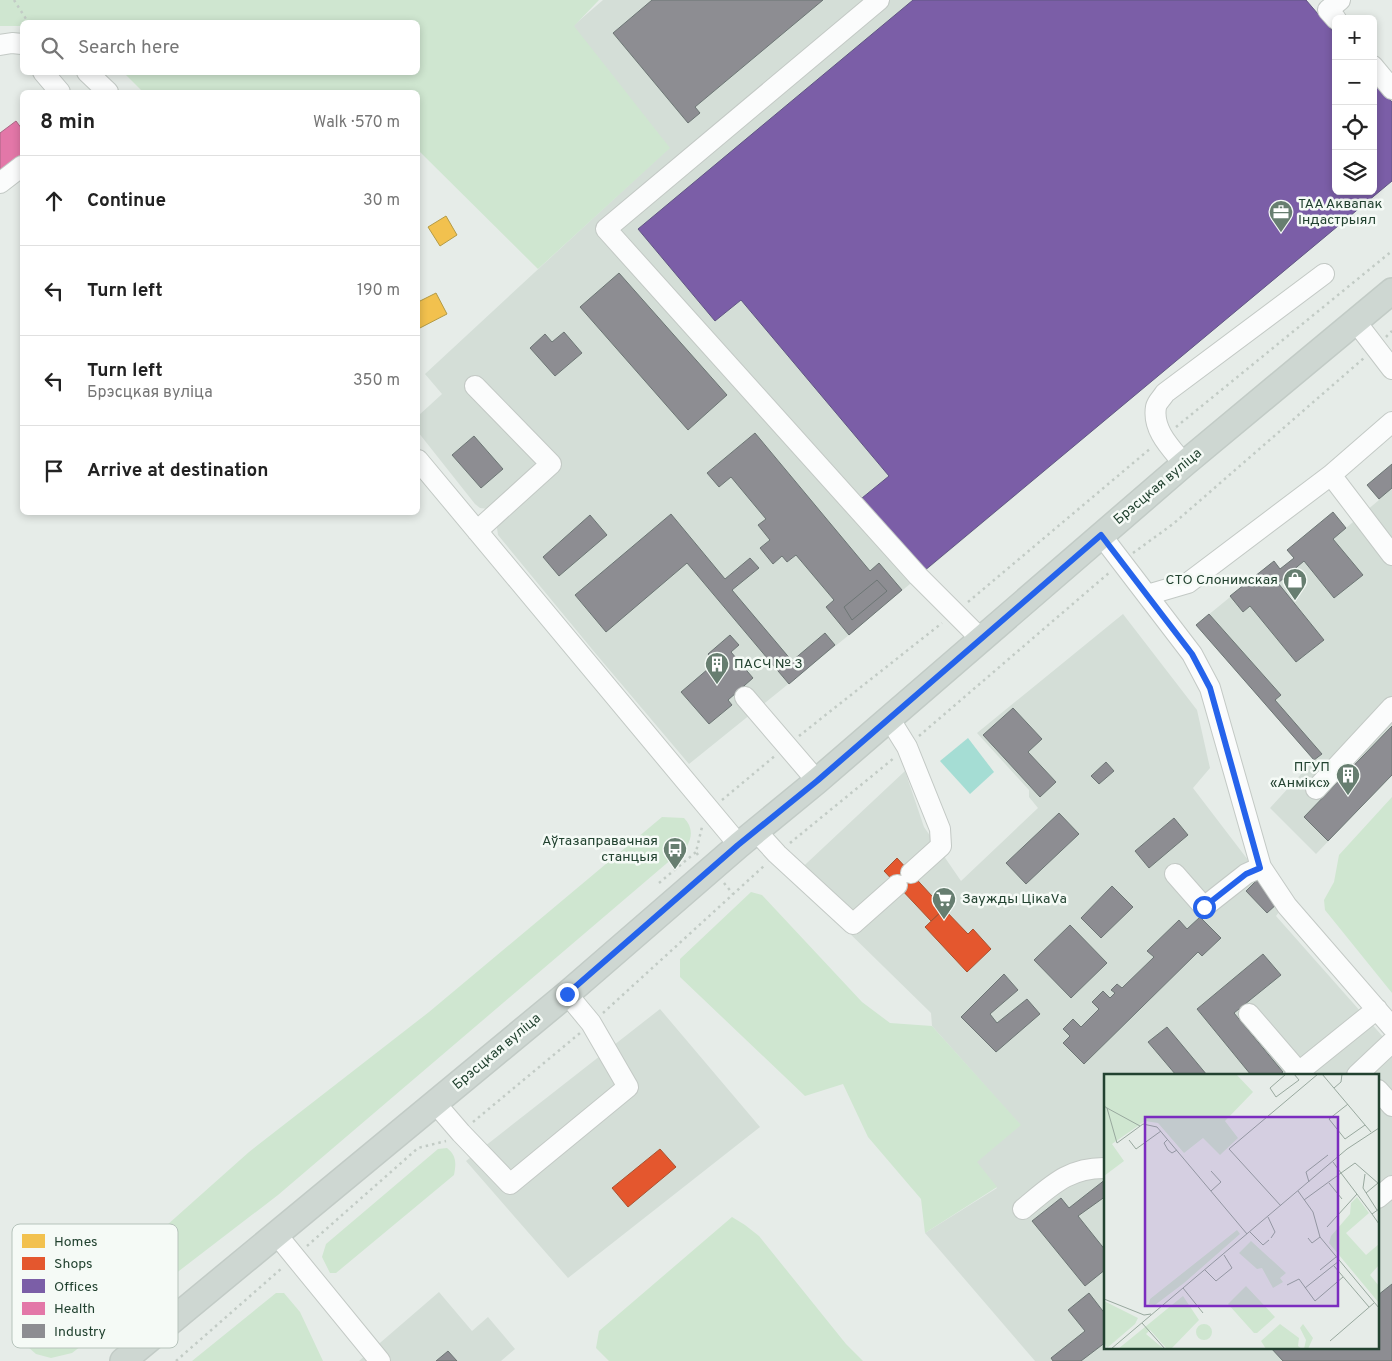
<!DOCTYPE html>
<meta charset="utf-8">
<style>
body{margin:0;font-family:Overpass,sans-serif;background:#f6f6f6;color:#222}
.controls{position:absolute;right:15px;top:15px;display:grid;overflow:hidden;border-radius:8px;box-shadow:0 2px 8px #0003}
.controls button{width:45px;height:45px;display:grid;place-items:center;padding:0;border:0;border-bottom:1px solid #e0e0e0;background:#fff;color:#222;font:25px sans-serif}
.stop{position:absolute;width:15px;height:15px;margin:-11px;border:4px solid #2563eb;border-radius:50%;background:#fff}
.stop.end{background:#2563eb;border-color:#fff;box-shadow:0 1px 5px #0008}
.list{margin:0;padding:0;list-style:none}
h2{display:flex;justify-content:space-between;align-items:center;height:65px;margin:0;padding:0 20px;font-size:21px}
h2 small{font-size:16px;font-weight:400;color:#767676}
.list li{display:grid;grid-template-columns:32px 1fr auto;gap:15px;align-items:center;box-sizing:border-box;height:90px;padding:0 20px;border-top:1px solid #e0e0e0}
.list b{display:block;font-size:19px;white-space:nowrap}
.list p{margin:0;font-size:16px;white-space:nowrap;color:#767676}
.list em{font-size:16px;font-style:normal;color:#767676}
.icon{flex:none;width:28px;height:28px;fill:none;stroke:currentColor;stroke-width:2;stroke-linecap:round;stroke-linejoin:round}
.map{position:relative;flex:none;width:1392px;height:1361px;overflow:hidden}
.search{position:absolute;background:#fff;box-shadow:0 2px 8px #0003;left:20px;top:20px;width:400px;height:55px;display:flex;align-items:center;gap:12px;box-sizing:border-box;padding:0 18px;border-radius:8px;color:#767676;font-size:19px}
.panel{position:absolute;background:#fff;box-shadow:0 2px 8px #0003;left:20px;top:90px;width:400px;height:425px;border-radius:8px}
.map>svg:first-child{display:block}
.built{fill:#d4ded7;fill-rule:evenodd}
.green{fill:#cfe6d0}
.water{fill:#a5ddd4}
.homes{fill:#f2c14e;stroke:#b49b45}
.shops{fill:#e4572e;stroke:#aa512f}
.offices{fill:#7b5ea7;stroke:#605683}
.health{fill:#e377a8;stroke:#a96784}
.industry{fill:#8d8d92;stroke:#6d7675}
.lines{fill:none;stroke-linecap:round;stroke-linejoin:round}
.minor-casing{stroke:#c3c9c5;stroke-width:22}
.major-casing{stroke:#c2cbc6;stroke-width:28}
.path{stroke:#c2cbc5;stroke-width:2.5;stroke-dasharray:2.5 4;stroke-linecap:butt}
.minor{stroke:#fbfcfc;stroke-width:20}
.major{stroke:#ced7d2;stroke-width:25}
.route{stroke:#2563eb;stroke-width:6}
.labels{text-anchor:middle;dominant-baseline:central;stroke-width:5;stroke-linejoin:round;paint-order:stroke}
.poi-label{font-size:14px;fill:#224230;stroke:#f5faf6;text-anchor:start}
.street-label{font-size:14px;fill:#224230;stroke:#f5faf6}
.inset-road{fill:none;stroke:#98a89e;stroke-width:1}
.view{fill:#7b2cbf;fill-opacity:0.15;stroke:#7b2cbf;stroke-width:2.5}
.inset-edge{fill:none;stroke:#224230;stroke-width:2.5}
.key{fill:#f5faf6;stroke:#b6c3bb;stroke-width:1}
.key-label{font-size:14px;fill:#224230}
</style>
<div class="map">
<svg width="1392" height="1361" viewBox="0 0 1392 1361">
<rect width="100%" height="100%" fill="#e6ece8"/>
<path class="built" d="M603,0H1306L1336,35V191H1373L1392,181L849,635L689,764L596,654L498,535L496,521L488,509L480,508L475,504L418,432V416L442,394L425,374L669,148L573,26Z
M1392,464V775L1316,854L1270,808L1314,760L1196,625L1274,561L1280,569L1294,558L1287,550L1333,512L1346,528L1379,500L1367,485Z
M1123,614L1197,710L1210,768L1193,788L1248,860L1244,869L1246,874L1254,883L1257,880L1279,912L1276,916L1392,1047V1361H1035L925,1233L997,1188L976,1162L1020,1125L932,1026L931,1013L792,877L905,771L924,827L961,881L1038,808L1029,797V790L977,733ZM1106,1075H1378V1347H1106Z
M660,1009L760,1127L568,1278L466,1161Z
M439,1292L472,1331L488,1317L515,1349L501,1361H359Z"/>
<path class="green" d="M0,0H599L574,26L670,148L538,269L418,150V92H143L124,73L418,72V22H22V26H0Z
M1392,797V993L1325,910L1324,900L1334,882L1339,855Z
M662,817L684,818C692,826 693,836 687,846L278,1195L72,1353L51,1358L36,1354L28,1347L24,1335L26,1324L37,1313L84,1299L249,1152L429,1012Z
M751,892L762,895L862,1002L890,1023L932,1026L1021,1125L977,1162L997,1187L925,1233L921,1199L868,1137L843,1084L805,1096L680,977V959Z
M447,1148C457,1156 456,1164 454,1175L336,1273H330L322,1257L326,1244L438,1149Z
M732,1217L745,1225L759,1236L846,1344L863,1361H609L596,1348L599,1331Z
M276,1293H284L300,1312L323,1361H192Z"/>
<path class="water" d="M968,738L994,772L970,794L940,761Z"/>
<path class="homes" d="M446,216L457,235L440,246L428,227Z
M436,293L447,314L418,329V302Z"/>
<path class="shops" d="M897,858L944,909L931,921L884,871Z
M944,909L968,934L973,929L991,949L967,972L925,927Z
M660,1149L676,1167L628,1207L612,1188Z"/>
<path class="offices" d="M913,0H1306L1336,35V191H1373V80L1392,102V181L924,571L862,498L889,476L741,300L715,321L638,229Z"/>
<path class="health" d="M16,121L22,129V158L0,174V133Z"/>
<path class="industry" d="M652,0H823L695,107L700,113L688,123L613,33Z
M619,273L727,395L688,430L580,307Z
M564,332L582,353L555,376L530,348L545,334L552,342Z
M755,433L870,571L879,563L902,590L849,635L826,607L834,600L796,555L787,562L782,556L773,564L760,548L770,540L758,525L766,519L731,477L719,487L707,473Z
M474,436L503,469L481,488L452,455Z
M1392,464V488L1379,499L1367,485Z
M1333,512L1346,528L1333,539L1363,575L1334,598L1304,561L1278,583L1324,640L1296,662L1250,606L1243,612L1230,596L1274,561L1280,569L1294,558L1287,550Z
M671,514L725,579L750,558L759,568L732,590L792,661L825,633L835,645L789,684L687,563L606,632L575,595Z
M590,515L607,535L559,576L543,557Z
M877,580L887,591L852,620L844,607Z
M1209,614L1281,695L1275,700L1322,754L1314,760L1196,625Z
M730,635L739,645L731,652L753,678L728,700L732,705L709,724L681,692L715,663L708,654Z
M1013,708L1042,739L1028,752L1056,782L1040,797L983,735Z
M1392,726V775L1328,841L1304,817Z
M1106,762L1114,771L1099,784L1091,776Z
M1059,813L1079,834L1026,884L1006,863Z
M1174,818L1188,835L1149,868L1135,851Z
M1257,880L1278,903L1267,913L1246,891Z
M1112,886L1133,907L1101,938L1081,918Z
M1200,917L1221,938L1202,956L1198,952L1084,1064L1063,1043L1070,1036L1063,1029L1073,1019L1081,1027L1099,1009L1092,1002L1103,991L1110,998L1115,993L1111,990L1117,984L1122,988L1154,957L1147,951L1179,920L1187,929Z
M1070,925L1107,963L1071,998L1034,960Z
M1263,954L1281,975L1234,1013L1283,1072L1279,1075H1251L1197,1009Z
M1004,974L1018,990L990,1014L997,1023L1027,999L1040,1014L996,1052L961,1017Z
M1167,1027L1207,1075H1176L1148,1042Z
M1106,1179V1196L1078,1216L1106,1251V1269L1085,1286L1032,1221L1061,1198L1069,1208Z
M1392,1284V1361H1283L1270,1347H1310L1313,1350L1316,1347H1378V1295Z
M1089,1293L1106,1315V1342L1081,1361H1053L1051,1358L1085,1331L1068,1310Z
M448,1351L457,1361H436Z"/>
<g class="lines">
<g class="minor-casing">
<path id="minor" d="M879,0L606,229L918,576L981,639
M1336,19L1328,10L1340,0
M0,45L12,43L22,44
M1373,66L1392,89
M43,72L60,92
M87,72L108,92
M0,183L22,166
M1356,322L1392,369
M475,386L551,464L477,531
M418,460L739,845
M1184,464C1171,448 1152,430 1156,407C1157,402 1162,398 1165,393L1324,274
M1331,475L1392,555
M1101,535L1192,654L1210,688L1261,867L1287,906L1392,1027
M1147,595L1188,583L1331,475L1392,422
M745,697L817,781
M889,718L907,747L940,829L941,846L911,873
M1316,789L1392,707
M756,831L777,854L853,924L897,885
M1175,874L1204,907L1246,874L1261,867
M1249,1014L1299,1072
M1295,1075L1377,1009
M1357,1075L1392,1042
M1378,1090L1392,1106
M436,1104L461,1133L510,1184L628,1087L591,1023L567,994
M1378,1198L1392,1186
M1023,1209C1050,1187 1068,1167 1106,1168
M277,1235L380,1361"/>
</g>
<g class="major-casing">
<path id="major" d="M123,1361L567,994L739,845L817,781L1184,464L1392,291"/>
</g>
<path class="path" d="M14,0L28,22
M1386,337L1392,331
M1176,427L1392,251
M1133,553L1173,524L1364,358
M968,602L1151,448
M799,736L942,623
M919,736L1110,572
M722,800L776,755
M790,843L894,758
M698,855L696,852L702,827
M659,883L696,852
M724,883L733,894
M603,1013L765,865
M473,1122L580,1033
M307,1246L418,1148L446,1141
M176,1361L282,1268"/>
<use href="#minor" class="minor"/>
<use href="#major" class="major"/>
</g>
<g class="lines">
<path class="route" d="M567,994L738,845L817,781L1101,535L1192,654L1210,688L1260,868L1246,874L1204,907"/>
</g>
<defs>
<g id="office-pin" transform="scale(1.25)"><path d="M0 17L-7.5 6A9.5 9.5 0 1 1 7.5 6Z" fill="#677e70" stroke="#f5faf6"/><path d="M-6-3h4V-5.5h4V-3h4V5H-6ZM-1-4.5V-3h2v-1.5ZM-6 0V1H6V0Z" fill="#fff"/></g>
<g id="shop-pin" transform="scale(1.25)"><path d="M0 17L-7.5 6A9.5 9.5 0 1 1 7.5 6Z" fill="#677e70" stroke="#f5faf6"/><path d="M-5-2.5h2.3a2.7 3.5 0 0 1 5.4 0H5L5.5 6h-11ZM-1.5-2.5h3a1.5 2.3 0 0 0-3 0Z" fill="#fff"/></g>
<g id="building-pin" transform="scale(1.25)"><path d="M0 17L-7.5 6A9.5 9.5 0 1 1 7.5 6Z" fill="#677e70" stroke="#f5faf6"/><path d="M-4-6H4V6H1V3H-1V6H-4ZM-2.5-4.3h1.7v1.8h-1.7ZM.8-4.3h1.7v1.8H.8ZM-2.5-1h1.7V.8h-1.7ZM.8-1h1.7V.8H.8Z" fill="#fff"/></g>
<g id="bus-pin" transform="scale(1.25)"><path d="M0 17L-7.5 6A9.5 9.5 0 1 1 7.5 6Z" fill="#677e70" stroke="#f5faf6"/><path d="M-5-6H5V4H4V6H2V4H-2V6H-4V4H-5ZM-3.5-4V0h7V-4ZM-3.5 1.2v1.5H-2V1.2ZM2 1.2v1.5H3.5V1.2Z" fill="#fff"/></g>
<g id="supermarket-pin" transform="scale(1.25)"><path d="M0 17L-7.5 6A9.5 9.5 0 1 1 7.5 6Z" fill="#677e70" stroke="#f5faf6"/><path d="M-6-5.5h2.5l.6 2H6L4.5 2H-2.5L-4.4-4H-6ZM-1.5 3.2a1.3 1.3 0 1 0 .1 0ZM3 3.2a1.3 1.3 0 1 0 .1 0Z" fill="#fff"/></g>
</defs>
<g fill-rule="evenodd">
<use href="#office-pin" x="1281" y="212"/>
<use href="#shop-pin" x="1295" y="580"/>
<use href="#building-pin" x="717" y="664"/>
<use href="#building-pin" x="1348" y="775"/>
<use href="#bus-pin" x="675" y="849"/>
<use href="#supermarket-pin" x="944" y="899"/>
</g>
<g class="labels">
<g class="poi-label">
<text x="1298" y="204">ТАА Аквапак<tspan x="1298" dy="16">Індастрыял</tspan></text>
<text x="1278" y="580" text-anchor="end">СТО Слонимская</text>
<text x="734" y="664">ПАСЧ № 3</text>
<text x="1330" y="767" text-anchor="end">ПГУП<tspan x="1330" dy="16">«Анмікс»</tspan></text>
<text x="658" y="841" text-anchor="end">Аўтазаправачная<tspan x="658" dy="16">станцыя</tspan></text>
<text x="962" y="899">Заужды ЦікаVа</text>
</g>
<g class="street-label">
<text transform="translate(1158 487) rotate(-40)">Брэсцкая вуліца</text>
<text transform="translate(497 1052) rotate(-40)">Брэсцкая вуліца</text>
</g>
</g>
<g transform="translate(1104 1074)">
<rect width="275" height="275" fill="#e6ece8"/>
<path d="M0,0H132L149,18L121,47L134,64L116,81L99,64L80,79L54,49L41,47L8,70L20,87L0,102ZM253,123L265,139L242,159L262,181L275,170V191L266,201L275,212V229L225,169L227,162L246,140L247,129ZM133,156L136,160L80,209L51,231L45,230L46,225ZM147,167L182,199L176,204L179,208L169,214L158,194L153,195L135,179ZM142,212L171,243L153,259H150L124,230ZM79,222L95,246L67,275H63L46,256L42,260L60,275H14ZM0,227L34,244L31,250L3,274L0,267ZM92 258a8 8 0 1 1 16 0a8 8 0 1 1-16 0ZM176,250L195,264L194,272L198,275H162L157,267ZM199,250L209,264L204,275H200L202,266L196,254Z" fill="#cfe6d0"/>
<path class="inset-road" d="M182,0L166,14L172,23L195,6L190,0M218,0L267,58M230,14L237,8L238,0M244,30L225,45L241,65L261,51M0,32L3,34L13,69L39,50L53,53L143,160M3,34L36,52M64,65L60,69L64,76L68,79L73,76M25,66L32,75L57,57M107,97L117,108L107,117M261,100L259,114L273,136M205,108L202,98L224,81M225,109L238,125M194,117L209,138L216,163L275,234M262,119L274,109M200,126L237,99L229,88M177,132L125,75L214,0M275,135L268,140L275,150M268,140L237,99L251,89L275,110M164,143L171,158L167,164M223,153L253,120M146,158L159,171L165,166M204,164L208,169L216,163M230,192L265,233M101,196L112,207L128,194L120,181M216,196L232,183M183,211L195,205L211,227L239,203M79,214L99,239M201,214L235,187M0,225L40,241L47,240M38,249L61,275M226,267L270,229M7,275L243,75L275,54"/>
<path class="view" d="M41,43H234V232H41Z"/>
<rect width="275" height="275" class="inset-edge"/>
</g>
<rect x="12" y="1224" width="166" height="124" rx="8" class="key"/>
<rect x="22" y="1234" width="23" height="14" fill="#f2c14e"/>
<rect x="22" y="1257" width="23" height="13" fill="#e4572e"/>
<rect x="22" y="1279" width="23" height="14" fill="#7b5ea7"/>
<rect x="22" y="1302" width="23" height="13" fill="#e377a8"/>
<rect x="22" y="1324" width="23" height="14" fill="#8d8d92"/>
<g class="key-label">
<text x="54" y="1246">Homes</text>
<text x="54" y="1268">Shops</text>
<text x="54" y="1291">Offices</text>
<text x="54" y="1313">Health</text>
<text x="54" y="1336">Industry</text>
</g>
</svg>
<div class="controls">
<button>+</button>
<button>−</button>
<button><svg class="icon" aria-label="locate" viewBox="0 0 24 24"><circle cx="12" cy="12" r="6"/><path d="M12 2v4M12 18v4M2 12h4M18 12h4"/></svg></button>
<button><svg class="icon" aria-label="layers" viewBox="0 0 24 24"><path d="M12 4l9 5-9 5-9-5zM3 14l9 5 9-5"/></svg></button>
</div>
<div class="stop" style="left:1204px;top:907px"></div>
<div class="stop end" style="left:567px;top:994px"></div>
<div class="search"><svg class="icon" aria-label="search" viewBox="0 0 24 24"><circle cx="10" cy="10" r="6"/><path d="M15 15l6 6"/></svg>Search here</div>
<section class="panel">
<h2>8 min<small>Walk · 570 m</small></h2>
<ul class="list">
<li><svg class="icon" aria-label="ahead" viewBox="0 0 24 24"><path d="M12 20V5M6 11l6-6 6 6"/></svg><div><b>Continue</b></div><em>30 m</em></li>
<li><svg class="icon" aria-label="left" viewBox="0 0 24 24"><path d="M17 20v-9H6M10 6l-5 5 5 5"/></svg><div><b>Turn left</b></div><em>190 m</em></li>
<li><svg class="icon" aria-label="left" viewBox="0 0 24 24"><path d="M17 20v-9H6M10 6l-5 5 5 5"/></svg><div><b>Turn left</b><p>Брэсцкая вуліца</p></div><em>350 m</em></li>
<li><svg class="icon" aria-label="arrive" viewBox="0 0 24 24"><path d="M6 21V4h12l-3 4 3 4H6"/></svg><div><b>Arrive at destination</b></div></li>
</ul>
</section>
</div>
